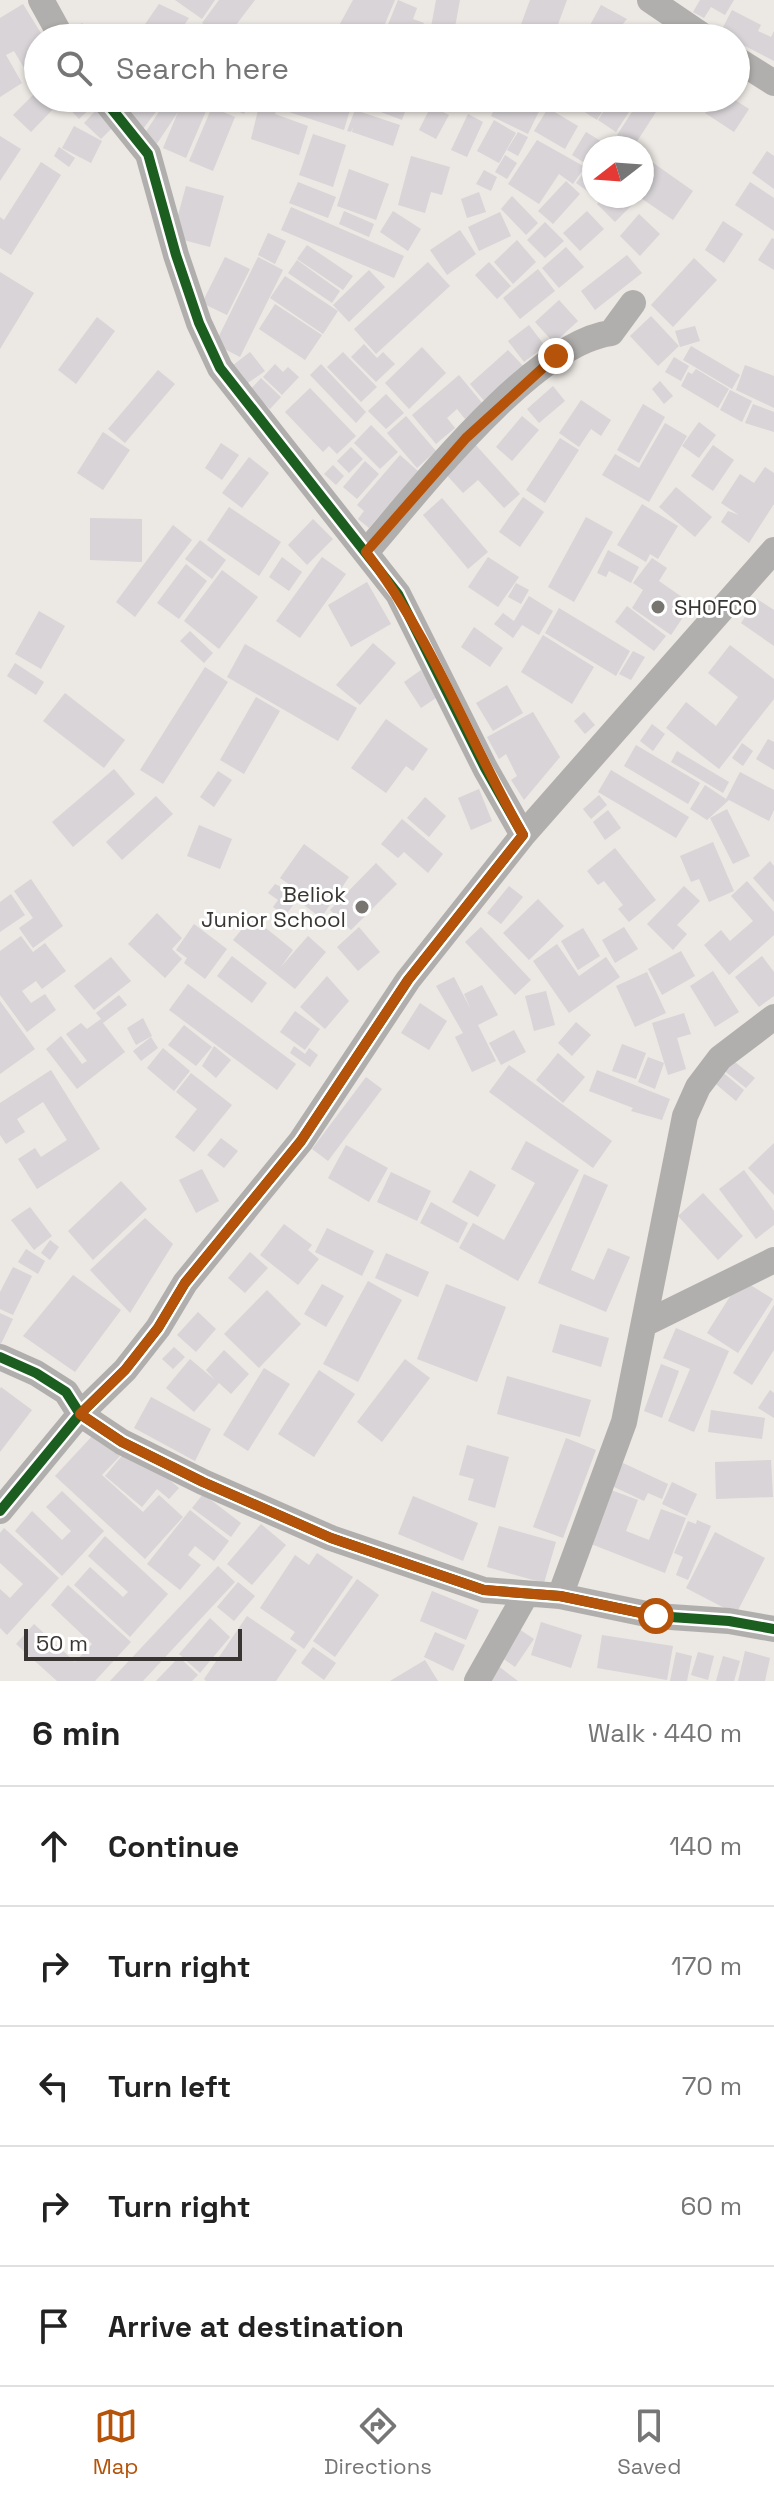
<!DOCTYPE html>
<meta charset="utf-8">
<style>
body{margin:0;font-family:"Space Grotesk",sans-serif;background:#f6f6f6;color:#222}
.compass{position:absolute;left:582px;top:136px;width:72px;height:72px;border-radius:50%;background:#fff;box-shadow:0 2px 6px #0004;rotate:253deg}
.scale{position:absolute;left:24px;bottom:20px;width:218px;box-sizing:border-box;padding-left:8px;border:4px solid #393532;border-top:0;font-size:22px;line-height:28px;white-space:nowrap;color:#393532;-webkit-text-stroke:6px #fff;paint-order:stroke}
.stop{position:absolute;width:24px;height:24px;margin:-18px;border:6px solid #b45309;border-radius:50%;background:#fff}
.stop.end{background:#b45309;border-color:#fff;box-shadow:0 2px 8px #0008}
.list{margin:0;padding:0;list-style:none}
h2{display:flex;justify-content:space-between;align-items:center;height:104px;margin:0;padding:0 32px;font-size:34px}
h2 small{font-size:26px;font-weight:400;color:#767676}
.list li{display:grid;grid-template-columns:52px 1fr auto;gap:24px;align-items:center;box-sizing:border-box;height:120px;padding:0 32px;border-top:2px solid #e0e0e0}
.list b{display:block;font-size:30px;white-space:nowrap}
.list em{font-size:26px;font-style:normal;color:#767676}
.icon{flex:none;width:44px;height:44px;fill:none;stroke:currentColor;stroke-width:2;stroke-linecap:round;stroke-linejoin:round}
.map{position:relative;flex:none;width:774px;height:1681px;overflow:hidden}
.search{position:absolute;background:#fff;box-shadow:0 2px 6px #0004;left:24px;right:24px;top:24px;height:88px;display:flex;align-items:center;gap:20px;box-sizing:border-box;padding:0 28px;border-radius:44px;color:#767676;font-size:30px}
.sheet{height:704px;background:#fff}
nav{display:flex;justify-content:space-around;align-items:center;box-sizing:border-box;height:112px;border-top:2px solid #e0e0e0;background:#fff;font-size:22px;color:#767676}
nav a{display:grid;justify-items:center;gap:4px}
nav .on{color:#b45309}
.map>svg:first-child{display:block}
.building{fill:#d8d4d7}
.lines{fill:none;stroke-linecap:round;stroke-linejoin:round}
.minor{stroke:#b1afad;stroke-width:26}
.cycleway-casing{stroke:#fff;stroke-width:15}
.cycleway{stroke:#1b5e20;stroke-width:10}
.route{stroke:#b45309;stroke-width:10}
.poi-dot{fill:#787470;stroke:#fff;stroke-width:3}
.labels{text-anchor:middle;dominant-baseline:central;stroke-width:6;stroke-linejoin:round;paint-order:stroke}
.poi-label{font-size:22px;fill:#393532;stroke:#fff;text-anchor:start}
</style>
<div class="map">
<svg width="774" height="1681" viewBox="0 0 774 1681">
<rect width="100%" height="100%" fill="#ece8e3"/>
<path class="building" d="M175,0H215L202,19Z
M219,0H255L226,38L202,23Z
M353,0H395L379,38H353L336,31Z
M398,0L417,8L413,19L424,23L421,29L427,31L424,38H398L385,32Z
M436,0H460L453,38H429Z
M530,0H567L553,38H516Z
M700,0H734L725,15L711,7L704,18L693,12Z
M23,4L44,38H38V74L30,78L14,51L6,55L22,83L0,97V18Z
M159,4L189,18L175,38H152L141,30Z
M601,5L627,19L611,38H583Z
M732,10L761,25L758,31L771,37L774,31V61L720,33Z
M82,23L90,35L97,30L103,38H69L67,34Z
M38,90V98H45L55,107L31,132L13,115Z
M68,98H89L95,104L79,119L63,102Z
M125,98H159L164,101L143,129L117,109Z
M184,98L209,104L186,158L163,148L178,112L156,145L143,136L166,101L179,110Z
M210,98H251L244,114Z
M261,98H281L275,114L308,126L299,155L251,139Z
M283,98H315L350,110L344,130L280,109Z
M374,98H410L402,120L370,108Z
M500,98L545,99L528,134L491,116Z
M578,98H611L597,120L574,105Z
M612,98H638L616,132L598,120Z
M641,98H665L634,146L617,135Z
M715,98H732L749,109L734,132L705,113Z
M431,106L449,115L436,139L419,130Z
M212,107L235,117L213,171L189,161Z
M98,108L116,124L101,139L84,123Z
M548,108L578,126L565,149L534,131Z
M355,110L400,125L393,146L352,132L353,127L351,132L347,131Z
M468,114L483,122L467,157L451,150Z
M494,120L516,133L499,163L477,151Z
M74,126L102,141L91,163L62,148Z
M518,132L528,137L518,156L507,150Z
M586,132L612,148H594V169L572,155Z
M313,134L346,145L333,187L299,175Z
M0,136L21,149L0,181Z
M537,140L585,167L573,184L559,174L539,204L508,184Z
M59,147L75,158L69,167L54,156Z
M767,151L774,156V189L752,173Z
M505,155L517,163L507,179L495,172Z
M642,155L693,191L673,220L638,196H642Z
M411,156L450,167L442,195L431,192L425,213L398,205Z
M41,162L61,175L11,255L0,248V217L4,220Z
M587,168L594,173L590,193L576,183Z
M349,169L389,184L376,220L337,206Z
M484,170L497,177L491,191L476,184Z
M566,181L580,194L553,224L538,211Z
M298,182L336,197L328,218L289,203Z
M750,182L774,198V231L735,205Z
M186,186L224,196L210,247L172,237Z
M479,192L486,212L467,218L461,199Z
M512,196L538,223L526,235L501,209Z
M605,196H623L632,205L615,222L597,204Z
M291,207L404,256L394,278L281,230Z
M344,211L374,224L369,237L339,224Z
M393,211L421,229L408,251L380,232Z
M587,211L604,229L580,251L563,233Z
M500,212L511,236L479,251L468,227Z
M639,214L660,234L640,256L620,236Z
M723,221L743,234L724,263L705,250Z
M545,222L564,241L545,258L527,240Z
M460,230L476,254L447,275L430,250Z
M268,233L286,241L275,264L258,255Z
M772,238L774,239V270L758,260Z
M517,240L536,262L513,284L494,262Z
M307,245L353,276L343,290L297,259Z
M566,247L584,267L559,288L542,268Z
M627,255L642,273L595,310L581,291Z
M225,257L250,269L227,315L202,303Z
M258,257L283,270L240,357L215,344Z
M694,258L717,280L673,327L651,305Z
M297,260L340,291L332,303L288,273Z
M428,262L450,286L376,354L354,329Z
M489,262L511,286L497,299L475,275Z
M538,269L555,291L520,319L503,298Z
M369,270L385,287L349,322L333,305Z
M0,272L34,293L0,349Z
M285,276L338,311L323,334L270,298Z
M559,300L578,321L554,343L535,322Z
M275,304L322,335L305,360L259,329Z
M651,316L679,346L658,366L630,336Z
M97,317L115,331L76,384L58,370Z
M529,325L545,346L524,362L508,341Z
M695,326L700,341L680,347L675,331Z
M364,344L377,358L383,352L395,364L376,382L351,357Z
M691,346L740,375L732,389L683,360Z
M422,347L446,373L409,409L385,383Z
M508,350L525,368L485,402L470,384Z
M250,352L265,371L242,387L228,369Z
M343,352L377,387L361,402L327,367Z
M674,357L689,366L681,381L665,372Z
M275,364L283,372L288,367L299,377L282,395L263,377Z
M321,364L366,412L356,423L310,375Z
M745,365L774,376V408L736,390Z
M696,369L729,389L718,408L681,386L688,372L692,374Z
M158,370L175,384L125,443L108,429Z
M459,375L483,404L465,419L457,409L447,418L455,428L436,444L412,415Z
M261,378L281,397L270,409L250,390Z
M660,381L673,396L664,404L652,389Z
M553,386L565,401L539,423L527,409Z
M310,388L356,436L337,454L329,446L323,452L285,412Z
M730,390L752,401L742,422L720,410Z
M386,394L404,413L386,429L368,411Z
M581,400L611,420L601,436L591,429L579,447L559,433Z
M643,404L665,417L639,463L617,450Z
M753,404L774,412V432L745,423Z
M406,416L436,451L417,468L387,433Z
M522,416L539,430L512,461L496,447Z
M699,422L716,435L699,458L682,446Z
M665,423L687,436L649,502L602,475L615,454L639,468Z
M371,425L398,452L380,469L354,443Z
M103,432L130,450L103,490L77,473Z
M560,438L579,450L545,503L526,490Z
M221,443L239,455L222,480L205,468Z
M474,443L520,494L504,508L478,480L463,493L443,471Z
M713,445L734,460L713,491L691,476Z
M351,447L363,459L349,473L337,461Z
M400,455L418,471L369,528L358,519L364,511L357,505Z
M249,457L269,473L242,508L222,493Z
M365,461L379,474L357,499L343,487Z
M333,465L344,476L336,485L324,474Z
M765,467L774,473V504L749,543L721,522L728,511L739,515L721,503L740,474L754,483Z
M676,487L712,517L695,537L659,507Z
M523,497L544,512L520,547L499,532Z
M442,498L488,552L468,569L423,515Z
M642,504L678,526L658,559L650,554L646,562L617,545Z
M229,507L281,542L259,576L207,540Z
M586,517L613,532L574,602L548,587Z
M90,518L142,519V562L90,560Z
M313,519L333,539L307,565L288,545Z
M173,525L192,540L135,617L116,602Z
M200,540L226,560L212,579L185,559Z
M608,550L639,567L631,583L609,571L606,577L597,573Z
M282,557L302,572L289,591L269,577Z
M322,557L346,574L300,638L276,621Z
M488,557L519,577L498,607L468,587Z
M652,558L667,568L659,581L692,604L671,635L632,608L643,590L633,583Z
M186,564L207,581L179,619L157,603Z
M222,570L258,597L219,649L184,621Z
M367,582L391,624L351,647L328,605Z
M516,583L529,590L521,604L508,597Z
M529,596L553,611L539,635L522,625L513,638L494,624L503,613L514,621Z
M757,599L774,610V646L741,623Z
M627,606L666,636L654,651L615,622Z
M559,608L630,651L616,676L545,633Z
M39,611L65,626L41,669L15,654Z
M474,627L503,648L490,667L461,647Z
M190,631L213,653L204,663L180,641Z
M543,635L594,667L572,704L521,672Z
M373,643L396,663L360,705L336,685Z
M245,644L357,708L338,741L227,677Z
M730,645L774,679V699L719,769L666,728L686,702L716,726L738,697L708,673Z
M633,651L645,657L631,680L619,674Z
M15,663L44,682L36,695L7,676Z
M205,667L228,682L163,784L140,770Z
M421,670L439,696L421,708L404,682Z
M507,685L523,713L493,731L476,703Z
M65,693L125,740L104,768L43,721Z
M256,697L280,711L244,774L220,760Z
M533,712L560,757L524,800L511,780L517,776L506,754L499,759L487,737Z
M584,712L595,725L585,734L574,721Z
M386,719L428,749L413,771L406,766L386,793L351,768Z
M652,724L665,734L653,751L640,741Z
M768,739L774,742V770L756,759Z
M742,743L753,751L743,766L732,758Z
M636,745L700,783L688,804L624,766Z
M677,751L729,782L723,793L671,762Z
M114,769L135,794L73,847L52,822Z
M611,770L689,817L676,838L598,792Z
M218,771L232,780L214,807L200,797Z
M740,772L774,790V810L769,821L729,800L707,820L690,809L705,785L726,799Z
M479,789L492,821L471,830L458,798Z
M599,795L607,805L591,819L583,809Z
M156,796L173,814L122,860L106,842Z
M425,797L446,816L429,837L407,818Z
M727,809L750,856L733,864L710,818Z
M608,810L621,828L605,840L593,822Z
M402,819L443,854L428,873L404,852L398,858L381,844Z
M199,825L232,839L220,869L187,856Z
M713,842L734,891L709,902L699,879L691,882L680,856Z
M304,844L349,877L321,918L304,905L309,898L280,878Z
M615,848L656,900L629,922L618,909L623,905L604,881L598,885L587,871Z
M770,861L774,866V902L753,878Z
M376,863L397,884L351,930L330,910Z
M31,879L63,926L33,948L19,928L33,918L14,891Z
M747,881L774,912V935L729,975L704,945L721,930L730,941L753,921L731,896Z
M275,884L300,896L285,916L273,907L278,900L268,893Z
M509,886L523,897L501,924L487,913Z
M684,886L700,901L677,925L687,934L673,950L647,924Z
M11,894L25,915L0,932V902Z
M538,899L564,926L529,960L503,933Z
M157,913L182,938L172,949L182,959L165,978L128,944Z
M252,917L293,950L280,968L308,936L326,952L295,989L233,940Z
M194,924L227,949L205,979L184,963L187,958L176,950Z
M359,927L380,952L358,971L337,947Z
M481,927L531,980L515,995L465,942Z
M624,927L638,949L615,963L602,940Z
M583,928L600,956L578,970L561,941Z
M21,936L33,952L45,943L66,971L42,989L36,981L22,991L31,1003L45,994L56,1010L27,1032L0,995V951Z
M557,944L579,976L606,957L620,977L569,1013L533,961Z
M681,951L695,976L662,995L648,969Z
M232,956L267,983L252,1003L217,976Z
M762,956L774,972V996L759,1007L735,977Z
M111,957L131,981L94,1010L74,986Z
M713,971L739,1012L715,1027L690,986Z
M647,972L666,1013L635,1027L616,986Z
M327,976L349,1001L325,1029L300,1007Z
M454,977L471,1010L464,994L482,985L498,1015L478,1025L496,1061L472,1072L455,1037L463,1033L436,986Z
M188,984L296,1064L277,1090L169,1010Z
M546,991L555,1025L534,1031L525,996Z
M119,995L127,1005L103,1023L125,1052L77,1089L46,1049L61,1036L82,1064L87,1061L66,1034L81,1023L87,1029L101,1019L96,1013Z
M0,1001L35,1049L0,1074Z
M420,1003L447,1021L429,1050L401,1033Z
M295,1011L320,1029L305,1050L280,1032Z
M684,1013L691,1034L677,1038L686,1069L668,1075L652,1023Z
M143,1018L152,1036L136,1045L127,1028Z
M576,1022L591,1035L572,1056L558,1043Z
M184,1025L212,1047L196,1066L168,1045Z
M514,1030L526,1052L501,1065L489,1043Z
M151,1037L158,1048L141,1061L133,1051Z
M622,1044L646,1053L636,1079L612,1071Z
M214,1046L231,1060L216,1078L202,1066Z
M294,1046L305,1054L309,1048L318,1055L310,1067L290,1053Z
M163,1048L190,1071L174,1091L147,1068Z
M558,1053L585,1077L563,1103L536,1080Z
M648,1057L664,1063L655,1089L638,1082Z
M730,1058L755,1078L746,1088L722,1069Z
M509,1065L612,1141L593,1168L489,1092Z
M51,1070L100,1149L37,1189L18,1159L35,1148L41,1157L67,1140L43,1102L17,1119L25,1132L6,1144L0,1135V1103Z
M597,1070L670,1099L662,1120L631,1111L633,1108L589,1091Z
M720,1070L744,1090L736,1101L711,1080Z
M191,1073L232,1105L194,1152L175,1137L197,1109L176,1092Z
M366,1077L382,1089L328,1161L312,1149Z
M221,1138L238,1151L224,1168L207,1155Z
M526,1141L579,1170L518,1281L459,1248L473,1223L504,1240L535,1183L511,1169Z
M774,1143V1195L748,1168Z
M346,1145L388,1168L369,1202L328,1178Z
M202,1169L219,1201L196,1213L179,1180Z
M470,1170L496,1185L478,1217L452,1202Z
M744,1170L774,1211V1225L756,1239L719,1189Z
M391,1172L431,1191L417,1221L377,1202Z
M584,1174L608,1185L571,1270L594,1280L608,1248L630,1257L606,1312L538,1283Z
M121,1181L147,1209L93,1260L68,1231Z
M703,1193L743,1236L718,1260L678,1216Z
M431,1202L468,1223L458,1243L420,1223Z
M30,1207L52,1236L34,1250L11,1220Z
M145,1218L173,1244L130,1313L90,1270Z
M284,1224L312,1245L308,1250L319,1259L298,1285L260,1255Z
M327,1228L374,1251L362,1276L315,1252Z
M50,1240L59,1247L50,1260L41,1253Z
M26,1249L45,1261L38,1274L18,1262Z
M250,1252L268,1268L245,1293L228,1278Z
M386,1253L429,1272L418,1297L375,1278Z
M13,1267L32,1276L13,1315L0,1309V1292Z
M73,1275L121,1310L75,1372L23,1336Z
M741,1279L773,1299L738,1353L707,1333Z
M368,1281L402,1300L358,1382L323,1364Z
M322,1284L344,1296L326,1327L304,1314Z
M446,1284L506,1307L477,1382L417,1359Z
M267,1290L301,1324L259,1368L224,1334Z
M774,1305V1350L752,1385L733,1373Z
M198,1312L216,1329L196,1352L177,1335Z
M0,1313L13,1319L0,1346Z
M560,1324L609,1338L601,1367L552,1352Z
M676,1328L729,1351L694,1432L668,1421L690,1369L663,1358Z
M174,1347L185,1357L173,1369L162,1359Z
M224,1350L249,1374L231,1394L219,1383L194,1412L166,1388L190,1359L215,1380L206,1370Z
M405,1359L430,1378L382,1442L357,1422Z
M661,1364L679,1371L662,1418L644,1411Z
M264,1368L290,1384L248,1451L223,1435Z
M319,1370L355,1394L314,1457L278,1434Z
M507,1376L591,1400L580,1437L497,1414Z
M1,1387L32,1410L0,1452V1389Z
M770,1390L774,1393V1418L758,1408Z
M151,1397L211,1429L195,1461L134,1428Z
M711,1410L765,1418L762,1439L708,1432Z
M95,1433L120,1456L102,1475L143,1512L159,1495L183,1517L145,1559L55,1476Z
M566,1438L596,1450L563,1538L533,1527Z
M467,1445L509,1457L495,1508L468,1500L474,1479L459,1475Z
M130,1446L179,1488L169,1499L157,1489L142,1507L105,1476Z
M771,1460L773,1497L716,1499L715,1462Z
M623,1463L668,1484L662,1499L648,1493L644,1501L612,1486Z
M672,1482L697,1494L687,1516L662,1504Z
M611,1490L638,1500L626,1531L649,1540L661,1509L686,1518L665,1573L591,1544Z
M62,1491L104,1531L62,1576L15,1531L32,1511L62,1540L71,1531L46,1507Z
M203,1494L241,1523L231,1537L192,1508Z
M413,1496L478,1523L463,1561L398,1534Z
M190,1510L229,1541L214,1561L195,1546L188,1555L201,1565L180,1590L147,1564Z
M697,1520L711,1526L688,1580L676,1575L683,1557L674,1553L688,1521L696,1524Z
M261,1524L286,1545L252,1585L227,1564Z
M499,1526L556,1542L544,1583L487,1567Z
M4,1528L59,1578L7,1635L0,1628V1589L10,1598L23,1584L0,1563V1533Z
M715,1532L765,1558L736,1614L686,1588Z
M105,1536L168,1594L130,1637L74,1585L90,1567L123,1597L128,1592L88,1556Z
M317,1553L353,1577L304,1649L290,1639L295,1632L260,1608L295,1555L309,1565Z
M218,1566L235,1582L143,1681H110Z
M357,1579L379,1595L335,1657L313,1641Z
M238,1582L255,1596L234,1621L217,1607Z
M68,1585L131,1642L95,1681H57L16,1644L34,1624L75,1662L92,1644L51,1605Z
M432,1591L479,1610L466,1640L420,1621Z
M247,1616L297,1650L276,1681H206L204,1679Z
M210,1618L230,1637L200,1673L179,1654Z
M541,1622L582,1635L571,1668L531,1655Z
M516,1627L534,1639L515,1667L498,1655Z
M435,1632L465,1645L453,1671L424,1657Z
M602,1635L673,1646L667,1680L597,1668Z
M313,1647L336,1663L324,1680L301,1663Z
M745,1651L770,1658L765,1681H738Z
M676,1652L692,1656L687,1681H670Z
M698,1652L714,1656L708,1680L691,1675Z
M723,1656L740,1661L734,1681H716Z
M179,1657L198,1675L192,1681H156Z
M425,1660L438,1681H390Z
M497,1665L518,1681H486Z"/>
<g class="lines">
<path class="minor" d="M41,0L62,38
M650,0L706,38
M736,59L774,83
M366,552C418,492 533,343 611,333L633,303
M523,835L774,550
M646,1323L774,1260
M0,1357L36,1373L66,1392L80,1414L122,1442L203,1482L331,1538L484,1590L560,1596L656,1616L729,1621L774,1629
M0,1511L80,1414L125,1370L158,1328L185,1283L301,1141L408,980L523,835L485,768L398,594L220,368L199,323L176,255L148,154L103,98
M560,1596L624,1422L685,1116L698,1087L720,1058L774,1017
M477,1681L525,1596"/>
<g class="cycleway-casing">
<path id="cycleway" d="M0,1357L36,1373L66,1392L80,1414L122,1442L203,1482L331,1538L484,1590L560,1596L656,1616L729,1621L774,1629
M0,1511L80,1414L125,1370L158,1328L185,1283L301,1141L408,980L523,835L485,768L398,594L220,368L199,323L176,255L148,154L103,98"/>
</g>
<use href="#cycleway" class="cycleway"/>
</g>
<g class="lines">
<path class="route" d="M556,356L466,438L366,552C432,638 470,742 523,835L408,980L301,1141L185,1283L158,1328L125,1370L80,1414L122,1442L203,1482L331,1538L484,1590L560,1596L656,1616"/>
</g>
<g class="poi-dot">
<circle cx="658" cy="607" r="8"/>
<circle cx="362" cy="907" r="8"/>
</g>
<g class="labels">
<g class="poi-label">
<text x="674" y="607">SHOFCO</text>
<text x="346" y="894" text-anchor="end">Beliok<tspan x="346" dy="25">Junior School</tspan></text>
</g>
</g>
</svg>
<svg class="compass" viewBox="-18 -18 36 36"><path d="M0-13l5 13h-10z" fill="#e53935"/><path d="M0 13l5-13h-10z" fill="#767676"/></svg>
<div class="scale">50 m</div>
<div class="stop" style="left:656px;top:1616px"></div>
<div class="stop end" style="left:556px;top:356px"></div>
<div class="search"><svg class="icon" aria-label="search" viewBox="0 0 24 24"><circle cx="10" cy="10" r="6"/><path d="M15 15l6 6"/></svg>Search here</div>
</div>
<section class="sheet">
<h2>6 min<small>Walk · 440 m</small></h2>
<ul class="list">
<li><svg class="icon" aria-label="ahead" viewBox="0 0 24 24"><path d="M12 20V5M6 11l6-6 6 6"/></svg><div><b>Continue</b></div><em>140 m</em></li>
<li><svg class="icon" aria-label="right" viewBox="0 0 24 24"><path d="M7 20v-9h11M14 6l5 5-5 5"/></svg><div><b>Turn right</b></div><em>170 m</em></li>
<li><svg class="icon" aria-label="left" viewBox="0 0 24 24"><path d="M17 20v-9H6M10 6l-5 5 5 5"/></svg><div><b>Turn left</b></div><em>70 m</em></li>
<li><svg class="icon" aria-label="right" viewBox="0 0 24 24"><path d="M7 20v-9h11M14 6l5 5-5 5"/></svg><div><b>Turn right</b></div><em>60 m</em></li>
<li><svg class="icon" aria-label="arrive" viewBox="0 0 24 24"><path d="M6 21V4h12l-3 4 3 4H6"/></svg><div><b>Arrive at destination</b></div></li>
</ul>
</section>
<nav>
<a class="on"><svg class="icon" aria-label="map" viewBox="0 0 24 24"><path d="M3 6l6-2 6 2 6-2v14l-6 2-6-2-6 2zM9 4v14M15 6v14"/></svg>Map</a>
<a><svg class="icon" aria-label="directions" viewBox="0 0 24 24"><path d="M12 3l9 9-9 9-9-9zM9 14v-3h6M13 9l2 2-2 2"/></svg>Directions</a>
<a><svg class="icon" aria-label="saved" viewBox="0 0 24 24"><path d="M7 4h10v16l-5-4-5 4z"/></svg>Saved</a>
</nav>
